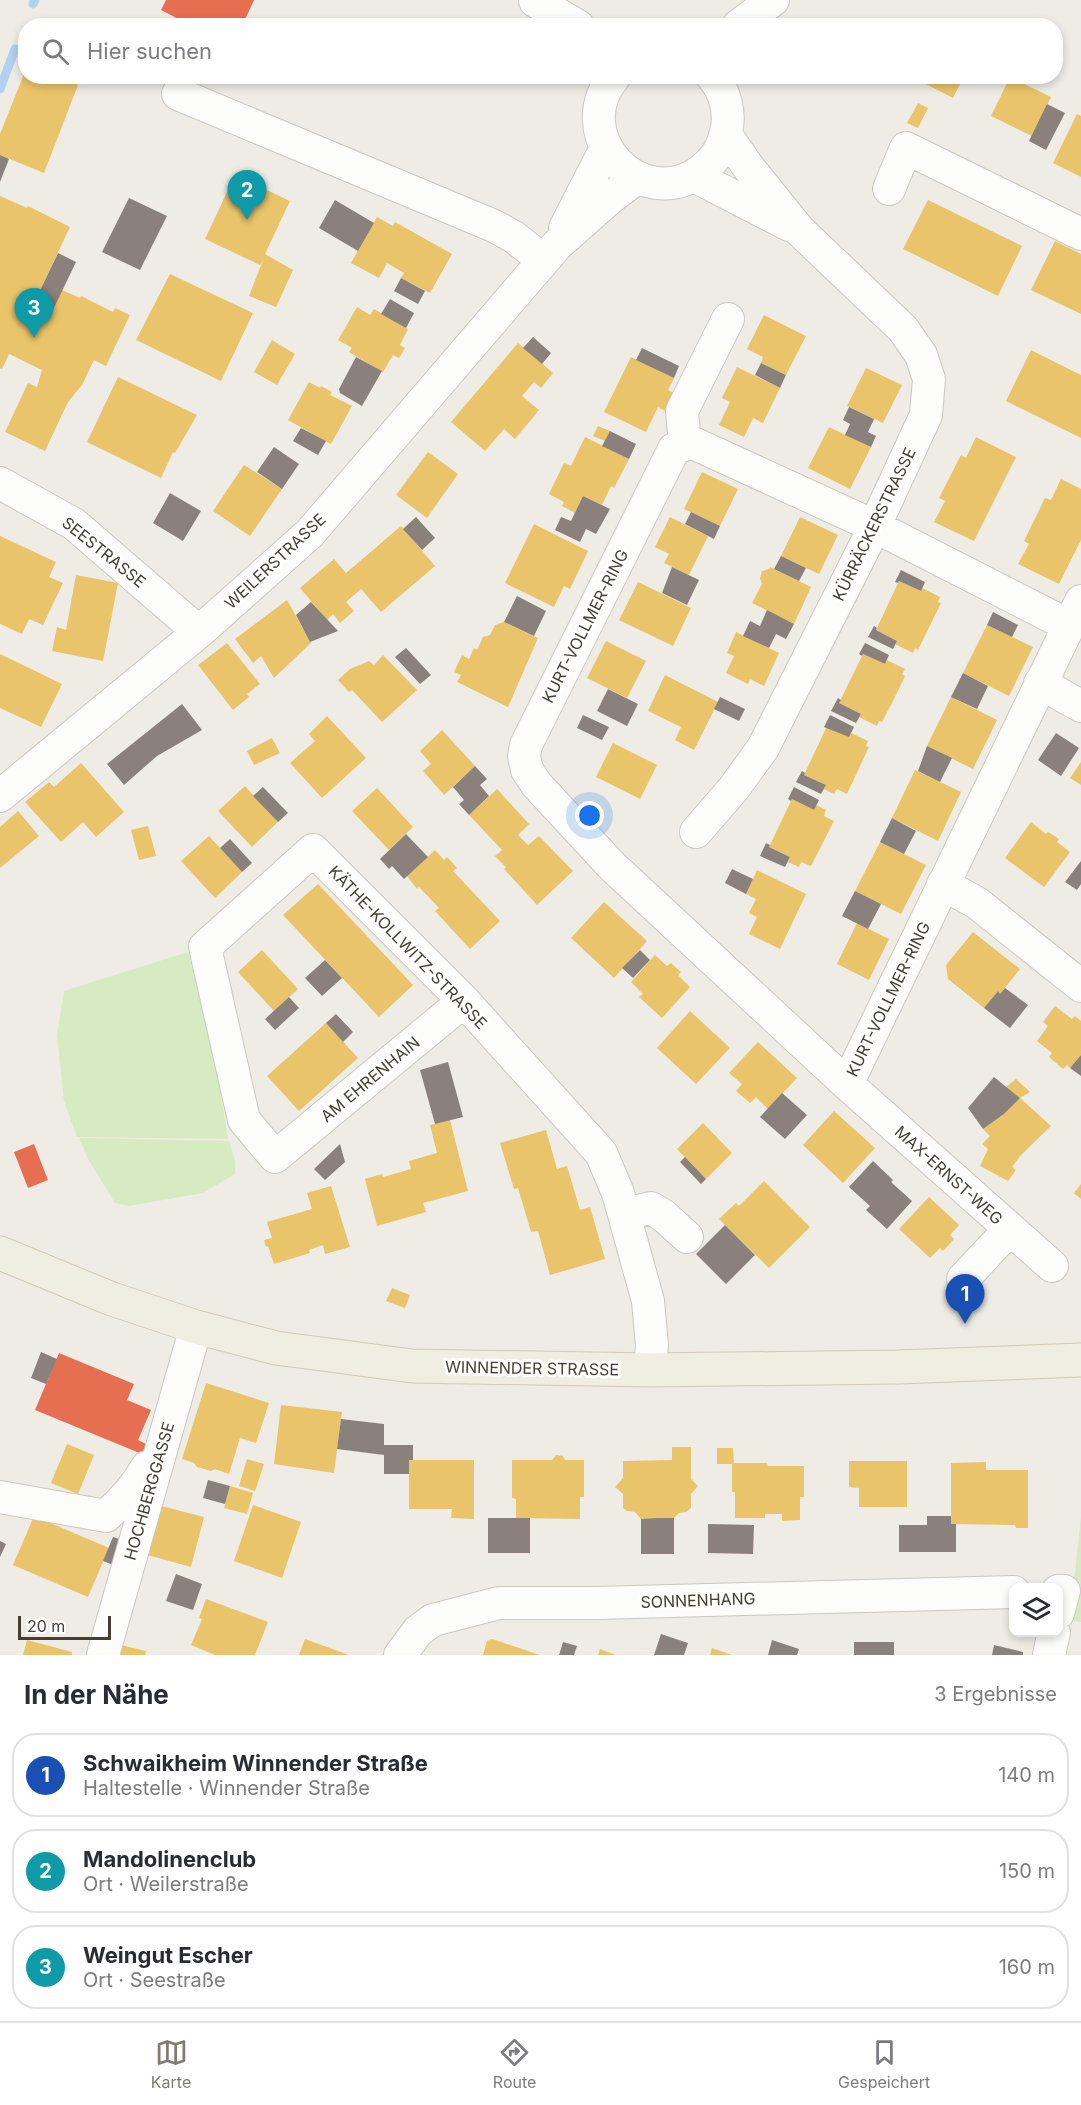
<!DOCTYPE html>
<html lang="de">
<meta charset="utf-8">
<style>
body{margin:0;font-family:Inter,sans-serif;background:#f2f2f3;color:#2b2b33}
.controls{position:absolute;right:18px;bottom:18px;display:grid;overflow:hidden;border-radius:12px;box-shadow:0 3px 9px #0003}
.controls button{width:54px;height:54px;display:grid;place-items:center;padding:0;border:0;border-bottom:2px solid #e1e1e2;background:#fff;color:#2b2b33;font:30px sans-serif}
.scale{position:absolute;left:18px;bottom:15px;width:93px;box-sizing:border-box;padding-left:6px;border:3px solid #443f32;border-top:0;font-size:16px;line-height:21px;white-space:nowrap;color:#443f32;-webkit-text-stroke:4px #fff;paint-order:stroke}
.you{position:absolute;left:590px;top:816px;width:21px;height:21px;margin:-15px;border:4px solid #fff;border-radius:50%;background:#1a73e8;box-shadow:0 0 0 9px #1a73e833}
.badge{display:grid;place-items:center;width:39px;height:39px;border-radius:50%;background:#807c71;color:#fff;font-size:20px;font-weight:700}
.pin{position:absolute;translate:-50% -50px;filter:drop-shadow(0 2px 3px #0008)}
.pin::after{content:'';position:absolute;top:32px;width:21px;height:18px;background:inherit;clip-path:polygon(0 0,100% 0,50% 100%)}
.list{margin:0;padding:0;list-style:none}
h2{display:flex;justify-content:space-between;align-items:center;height:78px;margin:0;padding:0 24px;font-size:26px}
h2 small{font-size:20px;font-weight:400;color:#7c7c81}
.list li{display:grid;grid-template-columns:39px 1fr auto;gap:18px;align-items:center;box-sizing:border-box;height:84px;margin:0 12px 12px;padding:0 12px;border:2px solid #e1e1e2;border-radius:24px}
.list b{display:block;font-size:22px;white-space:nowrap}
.list p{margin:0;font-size:20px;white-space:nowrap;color:#7c7c81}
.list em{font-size:20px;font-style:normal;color:#7c7c81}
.icon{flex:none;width:33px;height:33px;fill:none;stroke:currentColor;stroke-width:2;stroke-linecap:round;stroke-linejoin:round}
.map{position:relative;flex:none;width:1081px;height:1655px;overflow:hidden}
.search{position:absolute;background:#fff;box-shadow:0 3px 9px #0003;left:18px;right:18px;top:18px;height:66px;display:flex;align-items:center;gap:15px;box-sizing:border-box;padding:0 21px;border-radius:24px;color:#7c7c81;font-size:22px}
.sheet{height:366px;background:#fff}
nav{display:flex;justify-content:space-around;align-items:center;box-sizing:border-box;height:84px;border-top:2px solid #e1e1e2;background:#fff;font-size:16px;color:#7c7c81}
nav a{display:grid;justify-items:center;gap:3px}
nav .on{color:#807c71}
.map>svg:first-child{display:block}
.green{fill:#d7ebc2}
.homes{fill:#e9c46a}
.shops{fill:#e76f51}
.industry{fill:#8a817c}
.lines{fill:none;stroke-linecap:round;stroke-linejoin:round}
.stream{stroke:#b1d1f0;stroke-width:9}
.minor-casing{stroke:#cac8c1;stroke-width:34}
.major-casing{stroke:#d2ccb1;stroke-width:35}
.minor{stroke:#fcfcfb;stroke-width:32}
.major{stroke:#f0ede1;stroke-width:33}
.labels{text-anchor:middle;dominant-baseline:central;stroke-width:6;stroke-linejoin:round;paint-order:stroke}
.street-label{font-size:16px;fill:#443f32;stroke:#fff}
</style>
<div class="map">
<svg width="1081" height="1655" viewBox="0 0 1081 1655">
<rect width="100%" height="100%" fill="#eeece5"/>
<path class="green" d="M188,952L214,1051L228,1139L77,1137L64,1101L57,1035L64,991Z
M79,1138L229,1141L235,1161V1174L203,1193L129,1206L115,1203L88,1159Z
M1081,1516V1622L1070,1620Z"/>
<path class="homes" d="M26,69V76H57L78,85L44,173L0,155V134Z
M910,76H964L953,98Z
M1010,77L1051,97L1032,136L991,116Z
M918,103L928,108L918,128L907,123Z
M1077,114L1081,116V177L1053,163Z
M235,175L290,201L265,254L293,270L276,307L249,296L263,260L260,265L205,239Z
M0,196L27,208L28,206L70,227L35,301L53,310L62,290L80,298L81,296L113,312L115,308L130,315L106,366L94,360L82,385L68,402L45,451L5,432L28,383L37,387L42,370L9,354L2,369L0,368Z
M928,200L1022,246L998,296L903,249Z
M377,217L393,226L395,222L452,254L430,293L401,278L404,273L387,263L379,278L351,263Z
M1055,241L1081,254V314L1031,290Z
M170,274L253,313L221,381L136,340Z
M357,307L370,315L374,309L408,329L400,345L405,348L399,358L393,355L383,372L349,352L352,348L338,340Z
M764,315L806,336L786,375L761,363L763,357L747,349Z
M272,340L295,354L277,385L254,372Z
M518,343L553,373L541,388L534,382L522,396L539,410L515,439L504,429L485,451L451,422Z
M1031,350L1081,375V438L1006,401Z
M631,357L674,378L668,390L674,393L665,411L658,407L646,432L604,412Z
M737,367L780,388L763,423L753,418L744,437L719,425L730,402L722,398Z
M866,368L902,385L883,423L847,406Z
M118,377L197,415L175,453L173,452L161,478L87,442Z
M309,382L320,388L321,386L332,392L330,395L352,406L331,444L288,420Z
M598,426L610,431L605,441L593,436Z
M829,427L871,447L850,489L808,468Z
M585,437L629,459L614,488L611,486L602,505L583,496L575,513L562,506L564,502L549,494L564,463L571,466Z
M976,437L1016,457L974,541L934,522L945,501L939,498L961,455L966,458Z
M428,452L458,474L427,518L396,495Z
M244,465L282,489L250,536L213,511Z
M702,472L738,489L720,526L684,509Z
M1061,479L1081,489V540L1059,584L1018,564L1029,544L1024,541L1045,498L1051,500Z
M670,517L708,536L689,575L664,563L669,554L655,547Z
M800,517L838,535L819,574L781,556Z
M534,524L588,551L570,589L564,586L554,607L505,583Z
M401,526L435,566L381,612L361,589L346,602L354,611L340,623L333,614L327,620L300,588L334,559L346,573Z
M0,536L56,562L49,577L63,583L43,625L29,619L22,634L0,624Z
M770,567L811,587L794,624L752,603L762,584L760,578L762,571L769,569Z
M76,575L118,583L103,661L52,651L57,627L66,630Z
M899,581L921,591L922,588L940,597L938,602L941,603L918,650L915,648L913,653L895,644L897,641L876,630Z
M638,582L691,608L673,646L619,620Z
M287,600L311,643L274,678L261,656L253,663L235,639Z
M504,622L538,638L508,707L457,682L461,675L454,672L462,655L469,659L474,648L477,650L483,637L490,635L495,625Z
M987,625L1033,647L1009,696L963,673Z
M736,632L779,653L764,686L750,679L748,684L726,673L734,656L727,653Z
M606,641L646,661L627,698L587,678Z
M227,643L260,684L247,694L249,697L233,710L198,665Z
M0,654L62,684L41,727L0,708Z
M863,654L885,664L887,660L905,669L902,674L905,676L894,699L882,722L879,721L877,726L859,717L861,714L839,703Z
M383,655L417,690L382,722L352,690L349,692L338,680L350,669L369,661L374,665Z
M665,675L718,702L694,750L675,740L681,727L648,711Z
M951,697L997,720L973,769L927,746Z
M327,716L366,758L322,798L290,763L315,741L309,734Z
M827,726L849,737L851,733L868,741L866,746L869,747L847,794L837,789L834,794L824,789L826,785L804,775Z
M442,730L475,766L444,795L423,771L431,764L420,751Z
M272,738L280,753L254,765L247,751Z
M613,743L657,765L640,799L596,777Z
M1081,762V785L1070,778Z
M81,763L124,812L96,837L83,822L61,842L25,802L49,782L54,787Z
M915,770L961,792L938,841L892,818Z
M245,786L278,822L252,847L218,811Z
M377,788L413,827L389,850L352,811Z
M497,789L529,824L518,835L528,845L539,836L573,871L537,905L504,869L506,867L495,856L502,850L469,815Z
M792,799L814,810L816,805L826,810L824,816L834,821L811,866L801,862L799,867L788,862L790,857L769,847Z
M18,811L39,836L0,868V827Z
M1031,822L1046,834L1048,832L1059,839L1057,842L1070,852L1044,887L1005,858Z
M148,826L156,856L139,860L131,830Z
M209,836L242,872L215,898L181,861Z
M880,842L926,865L901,914L855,891Z
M435,850L444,860L447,857L457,868L453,871L500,921L470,949L435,911L439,908L419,887L417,889L407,876Z
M757,870L806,894L780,949L749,934L757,917L749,913L756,899L746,894Z
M318,884L413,985L379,1017L283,915Z
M604,902L647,941L614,978L571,938Z
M857,923L889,939L869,980L837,964Z
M973,932L1020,969L1000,994L998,991L984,1008L948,979L946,965Z
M262,950L298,989L274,1011L238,972Z
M655,955L667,966L671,963L681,972L678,975L690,987L662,1018L639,997L643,994L631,982Z
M1055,1006L1072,1019L1075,1016L1081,1021V1055L1070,1068L1067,1065L1063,1069L1049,1057L1052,1053L1037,1041L1048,1026L1043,1022Z
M690,1011L730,1048L696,1084L657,1048Z
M326,1023L358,1058L299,1111L267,1076Z
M758,1042L797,1078L768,1109L756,1097L750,1103L736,1091L742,1084L729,1073Z
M1016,1079L1030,1092L1020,1098L1006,1087Z
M1020,1098L1051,1126L1021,1155L1012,1167L1016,1170L1008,1181L980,1166L988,1149L982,1144L990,1136L983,1129L1004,1114Z
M834,1111L875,1148L843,1183L803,1145Z
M450,1120L468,1191L423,1203L426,1212L377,1226L365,1179L382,1174L383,1177L411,1169L409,1161L437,1153L430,1125Z
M703,1123L732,1153L706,1179L677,1149Z
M546,1130L557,1169L567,1166L580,1210L590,1207L605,1259L550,1275L538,1231L531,1232L518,1188L514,1189L500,1143Z
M764,1181L810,1227L769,1268L719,1219L736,1203L739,1206Z
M1081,1184V1199L1074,1193Z
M331,1186L350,1247L325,1254L323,1245L309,1250L310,1253L274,1264L268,1246L266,1247L264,1240L272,1238L267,1222L312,1209L307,1193Z
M929,1197L959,1225L950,1235L954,1239L943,1251L940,1248L930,1258L899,1229Z
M392,1288L410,1295L405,1308L386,1301Z
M206,1383L269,1403L256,1443L240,1438L229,1474L215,1469L211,1471L197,1467L194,1463L182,1459Z
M281,1405L342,1412L334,1473L274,1464Z
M67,1444L94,1455L78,1494L51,1483Z
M672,1447H691V1479L698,1486L691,1494V1508L686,1512L679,1513L674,1518L641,1519L635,1512L627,1511L623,1508V1494L615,1487L623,1478V1461L672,1460Z
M717,1448H733L734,1463H767L768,1466H804V1497H800V1520L782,1521V1514H765V1518H735V1492H732V1464H717Z
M556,1455L563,1456L565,1460H584V1497H580V1519L516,1518V1499L512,1498V1460H552Z
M247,1459L264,1464L255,1491L239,1486Z
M409,1460H474V1519L451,1518L452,1509H409Z
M849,1461H907V1507H859V1488L849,1487Z
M986,1462V1470H1028V1528H1016L1015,1525L951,1524V1463Z
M230,1486L253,1493L247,1514L224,1508Z
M157,1505L204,1517L191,1567L144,1554Z
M253,1505L301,1522L282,1578L234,1561Z
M34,1516L109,1548L88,1597L13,1565Z
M206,1599L268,1622L255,1655H215L191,1645L202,1619L199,1618Z
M305,1639L349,1655H299Z
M492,1639L540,1655H483L487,1641Z
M27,1640L72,1652V1655H23Z
M116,1644L146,1651L145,1655H113Z
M712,1648L732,1655H710Z
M600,1649L616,1655H598Z"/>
<path class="shops" d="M166,0H254L242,26H192L161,10Z
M34,1144L48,1180L28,1188L14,1152Z
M59,1353L134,1384L127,1400L151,1410L138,1440L146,1444L142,1454L35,1410Z"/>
<path class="industry" d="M1047,104L1065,113L1046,150L1029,141Z
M0,155L9,159L0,182Z
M129,198L167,216L140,270L102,252Z
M335,200L374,223L358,251L319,228Z
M58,253L76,262L53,310L35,301Z
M401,278L425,291L418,304L394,291Z
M390,299L414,313L406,328L381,314Z
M533,337L551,353L542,364L523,348Z
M642,348L679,366L674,378L636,360Z
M356,357L382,371L362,406L340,393L339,389Z
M761,363L786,375L780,388L755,375Z
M849,407L874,419L868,432L876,436L871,447L845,435L850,424L843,420Z
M301,428L326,441L318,455L293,441Z
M610,431L636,444L629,459L602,446Z
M274,447L299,464L282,489L257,472Z
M170,493L201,511L183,541L153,523Z
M583,496L610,509L596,534L586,529L580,542L555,530L561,517L571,521Z
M691,512L720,526L714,539L685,524Z
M416,517L435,538L422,550L403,529Z
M781,556L806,568L799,581L774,569Z
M672,567L699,580L687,605L662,593Z
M901,570L925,582L921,591L899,581L898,583L895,582Z
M517,596L546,611L534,636L504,622Z
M311,602L338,631L310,642L296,615Z
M767,610L794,624L786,639L776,634L769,648L743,636L750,621L760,626Z
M993,612L1018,625L1012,637L987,625Z
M874,626L877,628L876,630L897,641L893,649L868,637Z
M865,643L889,655L885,664L863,654L862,656L859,654Z
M406,648L431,675L420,684L395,657Z
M963,673L988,686L977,709L951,697Z
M608,689L638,704L627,726L597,711Z
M720,697L745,709L739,721L714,709Z
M838,698L841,700L839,703L861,714L856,723L831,711Z
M182,704L202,730L157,756L124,785L107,764Z
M583,715L609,727L602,740L577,728Z
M830,715L854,727L849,737L824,727Z
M1056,733L1079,748L1061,776L1038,760Z
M927,746L952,758L940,782L918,771Z
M475,766L487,779L480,785L489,796L469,815L459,804L464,800L453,787Z
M802,771L805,773L804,775L826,785L821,794L796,782Z
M263,787L288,813L278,822L253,796Z
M794,787L819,800L814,810L792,799L791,801L788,799Z
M892,818L916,831L904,854L880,842Z
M406,834L428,857L404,879L392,866L389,869L380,859Z
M230,839L252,863L242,872L220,848Z
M766,843L770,845L769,847L790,857L785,867L760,856Z
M1081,861V884L1077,890L1065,882Z
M732,869L753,879L746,894L725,883Z
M855,891L881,904L868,929L842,916Z
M640,950L650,960L633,978L622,968Z
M325,960L342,978L322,996L305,978Z
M1005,988L1028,1005L1010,1028L984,1008L998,991L1000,994Z
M289,997L299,1008L275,1030L265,1019Z
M336,1014L353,1032L343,1042L326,1023Z
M1081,1055V1076L1070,1068Z
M448,1062L463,1117L435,1124L420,1070Z
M994,1077L1020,1098L1004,1114L983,1129L968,1108Z
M782,1093L807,1115L785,1139L760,1117Z
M340,1144L345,1162L325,1180L314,1169Z
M685,1157L706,1179L701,1184L680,1162Z
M873,1161L893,1180L891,1182L912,1201L887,1229L866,1210L870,1206L849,1187Z
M725,1225L755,1255L726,1284L696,1254Z
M41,1352L57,1359L46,1384L31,1378Z
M341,1419L384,1424V1445H413V1460H409V1474H384V1455L337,1449Z
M208,1480L230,1486L225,1504L203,1498Z
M927,1516H951V1524H956V1552H899V1525H927Z
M488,1518H530V1553H488Z
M657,1518H674V1554H641V1519Z
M708,1524L754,1525L753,1554L708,1553Z
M113,1537L125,1541L118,1567L103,1561Z
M0,1541L6,1544L0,1557Z
M176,1574L202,1584L193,1610L166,1601Z
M661,1634L688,1643L684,1655H654Z
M772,1640L799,1649L797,1655H768Z
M563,1642L577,1646L574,1655H559Z
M854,1642H894V1655H854Z
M994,1645L1023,1652V1655H992Z"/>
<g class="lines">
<path class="stream" d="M33,4L35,0
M0,89L15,49"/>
<g class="minor-casing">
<path id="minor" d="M535,1L578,26
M738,26L773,0
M615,76C565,134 641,216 702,170C714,161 723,148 726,132C731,113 725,91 712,76
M178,94L494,226L514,237L543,260
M694,176L789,225
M889,189L906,148L1081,234
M565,228L606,148
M685,444L682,411L728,319
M0,483L74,524L199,632
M1068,625L874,526L691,442L674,449L526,745L524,756L527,770L537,785L612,866L847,1084L1081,601
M1040,683L1081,706
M0,796L199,632L310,533L557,245L610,198L637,178
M696,832L734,788L763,748L871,534L926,415L929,379L921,355L903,329L799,230L749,168L726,135
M943,884L977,903L1081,986
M464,1001L275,1157L244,1120L205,947L313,850L464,1001L601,1153L618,1193L648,1301L652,1346L650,1370
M847,1084L1052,1266
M624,1214L651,1208L664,1216L687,1237
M963,1279L1010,1229
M0,1497L106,1516C123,1501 136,1487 147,1467
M1058,1591H1064L1058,1613
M103,1655L196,1327
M400,1655L418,1631L433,1620L499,1603H596L1014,1592
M1049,1655L1054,1632"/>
</g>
<g class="major-casing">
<path id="major" d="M0,1253L112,1299L196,1327L276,1348L412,1366L650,1370L898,1367L1081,1360"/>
</g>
<use href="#minor" class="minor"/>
<use href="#major" class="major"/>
</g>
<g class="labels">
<g class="street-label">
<text transform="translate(874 524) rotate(-64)">KÜRRÄCKERSTRASSE</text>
<text transform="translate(104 552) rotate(39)">SEESTRASSE</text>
<text transform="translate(275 561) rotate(-43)">WEILERSTRASSE</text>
<text transform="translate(585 626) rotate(-63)">KURT-VOLLMER-RING</text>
<text transform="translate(408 947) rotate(46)">KÄTHE-KOLLWITZ-STRASSE</text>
<text transform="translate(888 999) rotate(-64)">KURT-VOLLMER-RING</text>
<text transform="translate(370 1079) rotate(-40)">AM EHRENHAIN</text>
<text transform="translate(949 1175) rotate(42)">MAX-ERNST-WEG</text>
<text transform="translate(532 1368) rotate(1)">WINNENDER STRASSE</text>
<text transform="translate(149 1491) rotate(-74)">HOCHBERGGASSE</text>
<text transform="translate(698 1600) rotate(-2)">SONNENHANG</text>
</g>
</g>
</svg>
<div class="controls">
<button><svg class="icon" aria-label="layers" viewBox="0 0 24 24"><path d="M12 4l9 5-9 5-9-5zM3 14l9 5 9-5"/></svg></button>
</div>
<div class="scale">20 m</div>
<div class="you"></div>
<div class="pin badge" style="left:965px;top:1324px;background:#1a4fb4">1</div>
<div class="pin badge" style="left:247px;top:220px;background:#0f9aa8">2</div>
<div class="pin badge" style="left:34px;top:338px;background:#0f9aa8">3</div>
<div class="search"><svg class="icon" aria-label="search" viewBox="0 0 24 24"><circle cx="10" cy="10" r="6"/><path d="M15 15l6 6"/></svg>Hier suchen</div>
</div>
<section class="sheet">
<h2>In der Nähe<small>3 Ergebnisse</small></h2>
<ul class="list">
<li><span class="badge" style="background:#1a4fb4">1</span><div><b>Schwaikheim Winnender Straße</b><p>Haltestelle · Winnender Straße</p></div><em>140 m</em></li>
<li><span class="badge" style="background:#0f9aa8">2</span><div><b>Mandolinenclub</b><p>Ort · Weilerstraße</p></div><em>150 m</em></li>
<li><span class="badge" style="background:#0f9aa8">3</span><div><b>Weingut Escher</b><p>Ort · Seestraße</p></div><em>160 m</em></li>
</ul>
</section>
<nav>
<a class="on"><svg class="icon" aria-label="map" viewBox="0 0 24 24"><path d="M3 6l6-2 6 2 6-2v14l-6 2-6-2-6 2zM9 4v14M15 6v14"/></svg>Karte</a>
<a><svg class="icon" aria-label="directions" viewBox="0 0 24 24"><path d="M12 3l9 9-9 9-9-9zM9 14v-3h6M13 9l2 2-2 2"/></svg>Route</a>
<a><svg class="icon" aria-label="saved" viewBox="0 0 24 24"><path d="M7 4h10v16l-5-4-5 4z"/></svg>Gespeichert</a>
</nav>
